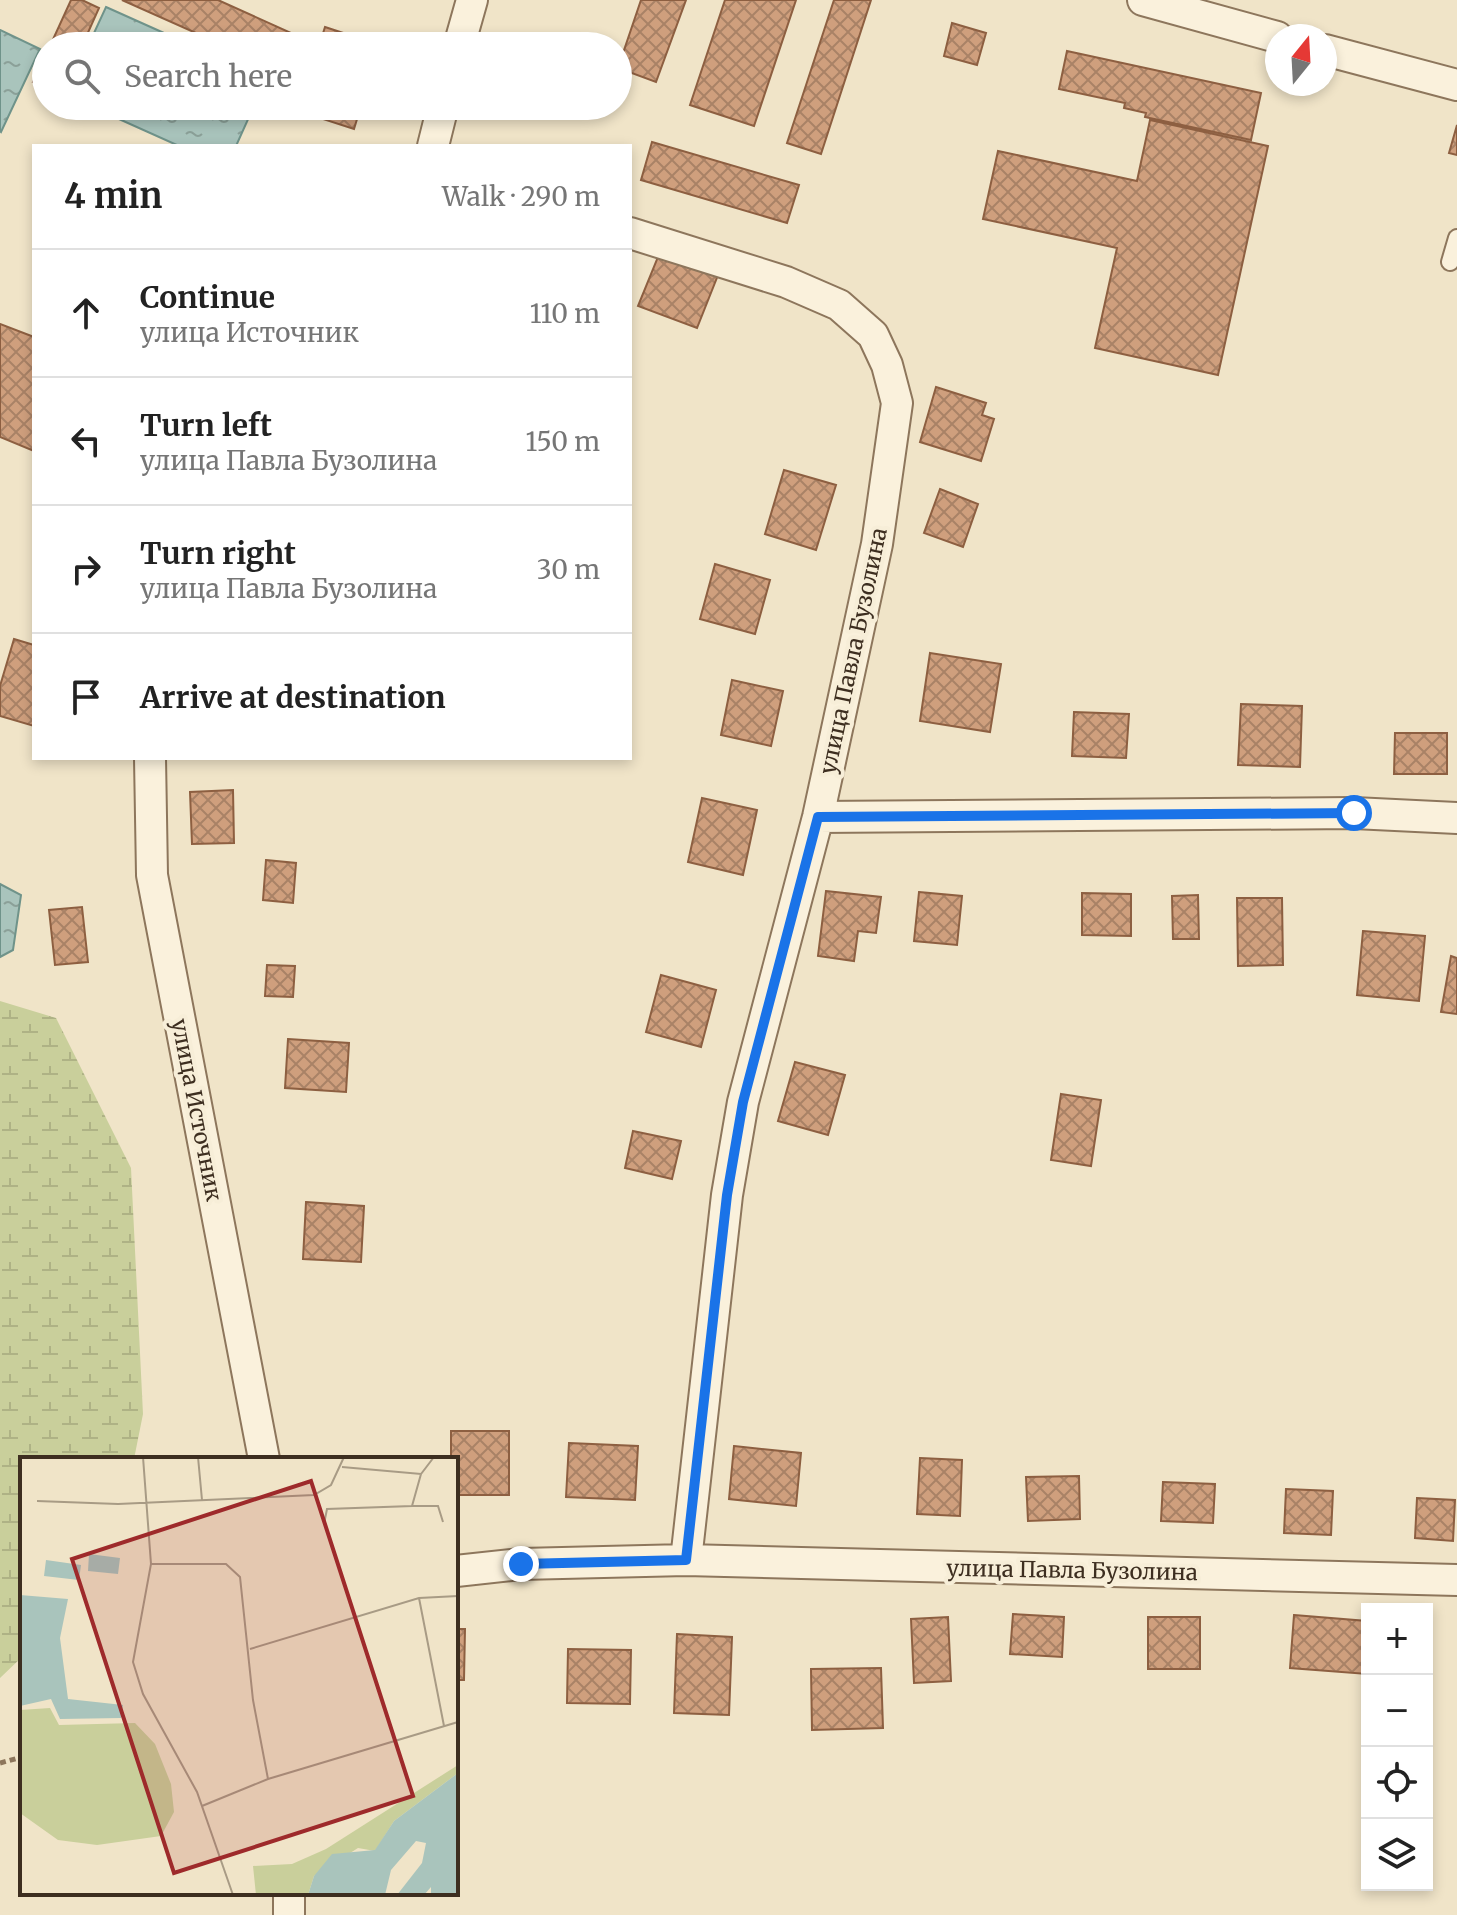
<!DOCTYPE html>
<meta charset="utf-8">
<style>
body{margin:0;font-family:Merriweather,serif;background:#f6f6f6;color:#222}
.controls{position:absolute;right:24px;bottom:24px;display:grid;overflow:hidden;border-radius:0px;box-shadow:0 4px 12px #0003}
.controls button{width:72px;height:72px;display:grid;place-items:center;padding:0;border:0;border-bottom:2px solid #e0e0e0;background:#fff;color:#222;font:40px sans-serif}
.compass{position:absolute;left:1265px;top:24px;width:72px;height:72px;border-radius:50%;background:#fff;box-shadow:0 4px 12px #0003;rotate:18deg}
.stop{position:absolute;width:24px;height:24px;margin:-18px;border:6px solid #1a73e8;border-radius:50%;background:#fff}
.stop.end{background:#1a73e8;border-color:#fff;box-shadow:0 2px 8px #0008}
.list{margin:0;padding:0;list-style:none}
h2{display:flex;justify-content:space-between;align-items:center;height:104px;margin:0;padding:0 32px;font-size:34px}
h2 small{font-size:26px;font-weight:400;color:#767676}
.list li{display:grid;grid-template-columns:52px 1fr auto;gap:24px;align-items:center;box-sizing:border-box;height:128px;padding:0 32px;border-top:2px solid #e0e0e0}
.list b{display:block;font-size:30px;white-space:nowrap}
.list p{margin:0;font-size:26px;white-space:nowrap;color:#767676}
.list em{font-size:26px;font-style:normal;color:#767676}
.icon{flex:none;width:44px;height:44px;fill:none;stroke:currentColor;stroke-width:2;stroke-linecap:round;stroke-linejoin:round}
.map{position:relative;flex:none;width:1457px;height:1915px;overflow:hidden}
.search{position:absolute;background:#fff;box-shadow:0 4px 12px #0003;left:32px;top:32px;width:600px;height:88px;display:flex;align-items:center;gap:20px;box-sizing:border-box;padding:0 28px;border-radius:44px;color:#767676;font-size:30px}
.panel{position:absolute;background:#fff;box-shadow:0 4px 12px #0003;left:32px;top:144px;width:600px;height:616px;border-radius:0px}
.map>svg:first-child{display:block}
.wetland{fill:url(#wetland-marsh)}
.water{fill:url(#water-ripples);stroke:#6f938a;stroke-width:2}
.building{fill:url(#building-cross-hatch);stroke:#8d5f41;stroke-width:2}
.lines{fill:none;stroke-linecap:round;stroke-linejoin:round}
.service-casing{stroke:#8d765c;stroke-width:20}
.minor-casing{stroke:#8d765c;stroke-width:34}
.path{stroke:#8d765c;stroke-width:5;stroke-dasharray:6 4;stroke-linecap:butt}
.service{stroke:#faf1dc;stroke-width:16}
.minor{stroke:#faf1dc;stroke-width:30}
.route{stroke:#1a73e8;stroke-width:10}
.labels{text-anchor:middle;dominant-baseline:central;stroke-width:8;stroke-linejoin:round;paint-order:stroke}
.street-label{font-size:22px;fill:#3d2e20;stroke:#f7eed8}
.inset-road{fill:none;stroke:#a89b85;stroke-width:2}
.view{fill:#9e2a2b;fill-opacity:0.15;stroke:#9e2a2b;stroke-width:4}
.inset-edge{fill:none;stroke:#3d2e20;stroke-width:4}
</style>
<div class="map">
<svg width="1457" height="1915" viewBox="0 0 1457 1915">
<defs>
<pattern id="wetland-marsh" width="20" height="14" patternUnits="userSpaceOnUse" patternTransform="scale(2)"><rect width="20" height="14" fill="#c9cf9b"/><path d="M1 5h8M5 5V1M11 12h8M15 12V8" fill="none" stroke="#aeb285"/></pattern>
<pattern id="water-ripples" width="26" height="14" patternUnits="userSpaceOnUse" patternTransform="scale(2)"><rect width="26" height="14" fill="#a9c4bc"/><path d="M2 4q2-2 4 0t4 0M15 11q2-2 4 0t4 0" fill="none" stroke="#8ba098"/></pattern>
<pattern id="building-cross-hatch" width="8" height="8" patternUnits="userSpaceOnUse" patternTransform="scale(2)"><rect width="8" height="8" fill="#cf9f7d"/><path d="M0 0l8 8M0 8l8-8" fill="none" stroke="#a98266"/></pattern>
</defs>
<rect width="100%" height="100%" fill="#f0e4c8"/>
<path class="wetland" d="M0,1001L56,1018L131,1168L143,1414L134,1459H22V1657L0,1678Z"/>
<path class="water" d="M106,7L193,46H88Z
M0,30L40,49L1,132L0,131Z
M90,106H254L236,146H179Z
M0,884L21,895L13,950L0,957Z"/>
<path class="building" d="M71,0H82L99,8L82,46H50Z
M122,0H218L291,33L285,46H225Z
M641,0H686L656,82L618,68Z
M725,0H796L754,126L690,105Z
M834,0H871L821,154L787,143Z
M952,23L986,33L977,65L944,56Z
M325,27L380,45V46H319Z
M1067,51L1261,93L1251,140L1145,117L1146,113L1124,108L1125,103L1059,89Z
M46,54V87L33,82Z
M300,106H361L354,129L298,111Z
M1150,120L1268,146L1218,375L1095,348L1117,248L983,219L998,151L1137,181Z
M1457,125V155L1449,153Z
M652,142L799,185L787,223L641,180Z
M660,252L718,275L697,328L638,306Z
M0,324L34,337V451L0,437Z
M936,387L986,403L982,415L994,419L981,461L920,442Z
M784,470L836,485L816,550L765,534Z
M940,489L978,504L963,547L924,533Z
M715,564L770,580L755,634L700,619Z
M14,639L34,645V726L0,716V686Z
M930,653L1001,664L990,732L920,721Z
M732,680L783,691L771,746L721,735Z
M1241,704L1302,706L1300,767L1238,765Z
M1074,712L1129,714L1126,758L1072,756Z
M1395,733H1447V774H1394Z
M233,790L234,843L192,844L190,792Z
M702,798L757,810L743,875L688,862Z
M266,860L296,863L293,903L263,900Z
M826,891L881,897L876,933L858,931L854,961L818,956Z
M919,892L962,896L957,945L914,941Z
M1082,893L1131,894V936L1082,935Z
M1198,895L1199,939H1173L1172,896Z
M1237,898H1282L1283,965L1238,966Z
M82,907L88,962L55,965L49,910Z
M1363,931L1425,936L1419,1001L1357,995Z
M1451,956L1457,958V1014L1441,1012Z
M267,965L295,966L293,997L265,996Z
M661,975L716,990L701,1047L646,1032Z
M288,1039L349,1043L346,1092L285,1088Z
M795,1062L845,1075L828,1135L778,1121Z
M1061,1094L1101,1100L1091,1166L1051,1160Z
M633,1131L681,1141L672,1179L625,1168Z
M306,1202L364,1206L361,1262L303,1259Z
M451,1431H509V1495H456V1459H451Z
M569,1443L638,1446L635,1500L566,1497Z
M734,1446L801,1453L796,1506L729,1499Z
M920,1458L962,1460L960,1516L917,1514Z
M1079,1476L1080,1519L1028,1521L1026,1477Z
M1163,1482L1215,1484L1213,1523L1161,1521Z
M1286,1489L1333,1491L1331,1535L1284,1533Z
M1417,1498L1455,1500L1453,1541L1415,1538Z
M1013,1614L1064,1617L1062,1657L1010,1654Z
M1294,1615L1367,1621V1674L1290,1668Z
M948,1617L951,1681L914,1683L911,1619Z
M1148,1617H1200V1669H1148Z
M456,1629H465L464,1680H456Z
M677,1634L732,1637L729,1715L674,1713Z
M568,1649L631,1650L630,1704L567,1703Z
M881,1668L883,1728L812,1730L811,1669Z"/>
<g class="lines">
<g class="service-casing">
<path id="service" d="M1450,262L1457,238"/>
</g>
<g class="minor-casing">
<path id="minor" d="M1143,0L1277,37
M459,46L472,0
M1325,50L1457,85
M433,146L443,106
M630,233L786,282L839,305L873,335L887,365L897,403L877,544L818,817L743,1102L727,1195L686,1560
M150,758L152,875L264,1459
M818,817L1354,813L1457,818
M456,1571L521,1564L686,1560L1457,1580
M289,1893V1915"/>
</g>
<path class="path" d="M0,1763L22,1757"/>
<use href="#service" class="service"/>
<use href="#minor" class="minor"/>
</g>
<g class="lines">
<path class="route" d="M521,1564L686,1560L727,1195L743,1102L818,817L1354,813"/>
</g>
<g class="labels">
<g class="street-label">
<text transform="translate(853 651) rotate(-78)">улица Павла Бузолина</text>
<text transform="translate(197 1110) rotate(79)">улица Источник</text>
<text transform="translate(1072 1570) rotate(1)">улица Павла Бузолина</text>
</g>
</g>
<g transform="translate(20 1457)">
<rect width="438" height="438" fill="#f0e4c8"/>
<path d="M30,251L39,268L115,266L135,287L151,327L154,355L141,379L77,388L38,383L0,356V253ZM438,308V316L374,364L355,394L338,391L294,419L288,438H236L233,409L272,407L306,392Z" fill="#c9cf9b"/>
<path d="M69,97L100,101L98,117L68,114ZM26,103L61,108L59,123L24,119ZM0,138L48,142L40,181L48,242L103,248L101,261L40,262L31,242L0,249ZM438,316V438H411V430L404,438H377L402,406L406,386L396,384L371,413L365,438H288L294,419L312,397L355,393L374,364Z" fill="#a9c4bc"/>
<path class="inset-road" d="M123,0L131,107L113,205L123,237L177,335L213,438M178,0L182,43M322,10L401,17L414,0M17,44L98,47L294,38L311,28L324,0M392,49H418L423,65M304,67L307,52L392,49L401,17M131,107H206L220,120L233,243L248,322M399,141L424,269M230,192L399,141L438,139M182,349L248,322L438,265"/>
<path class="view" d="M291,24L393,339L154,416L52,102Z"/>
<rect width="438" height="438" class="inset-edge"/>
</g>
</svg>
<div class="controls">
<button>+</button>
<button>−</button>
<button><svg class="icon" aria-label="locate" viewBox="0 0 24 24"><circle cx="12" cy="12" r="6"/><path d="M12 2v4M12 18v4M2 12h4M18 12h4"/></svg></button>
<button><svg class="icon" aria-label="layers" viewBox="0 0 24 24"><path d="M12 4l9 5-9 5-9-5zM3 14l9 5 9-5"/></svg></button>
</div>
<svg class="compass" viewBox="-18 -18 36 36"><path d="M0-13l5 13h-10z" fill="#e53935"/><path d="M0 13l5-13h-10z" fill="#767676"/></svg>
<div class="stop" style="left:1354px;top:813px"></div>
<div class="stop end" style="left:521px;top:1564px"></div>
<div class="search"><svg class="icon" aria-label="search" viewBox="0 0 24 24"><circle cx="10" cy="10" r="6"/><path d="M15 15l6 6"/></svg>Search here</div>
<section class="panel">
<h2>4 min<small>Walk · 290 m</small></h2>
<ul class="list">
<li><svg class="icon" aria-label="ahead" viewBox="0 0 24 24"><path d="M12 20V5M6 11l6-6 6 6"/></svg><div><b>Continue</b><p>улица Источник</p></div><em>110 m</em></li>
<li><svg class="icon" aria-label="left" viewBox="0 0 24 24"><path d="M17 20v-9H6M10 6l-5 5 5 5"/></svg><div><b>Turn left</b><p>улица Павла Бузолина</p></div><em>150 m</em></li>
<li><svg class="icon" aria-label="right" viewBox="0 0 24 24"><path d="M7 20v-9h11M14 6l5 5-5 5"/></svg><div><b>Turn right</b><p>улица Павла Бузолина</p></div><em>30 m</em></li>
<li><svg class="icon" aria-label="arrive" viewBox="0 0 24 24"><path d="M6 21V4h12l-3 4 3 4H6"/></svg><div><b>Arrive at destination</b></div></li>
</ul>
</section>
</div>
